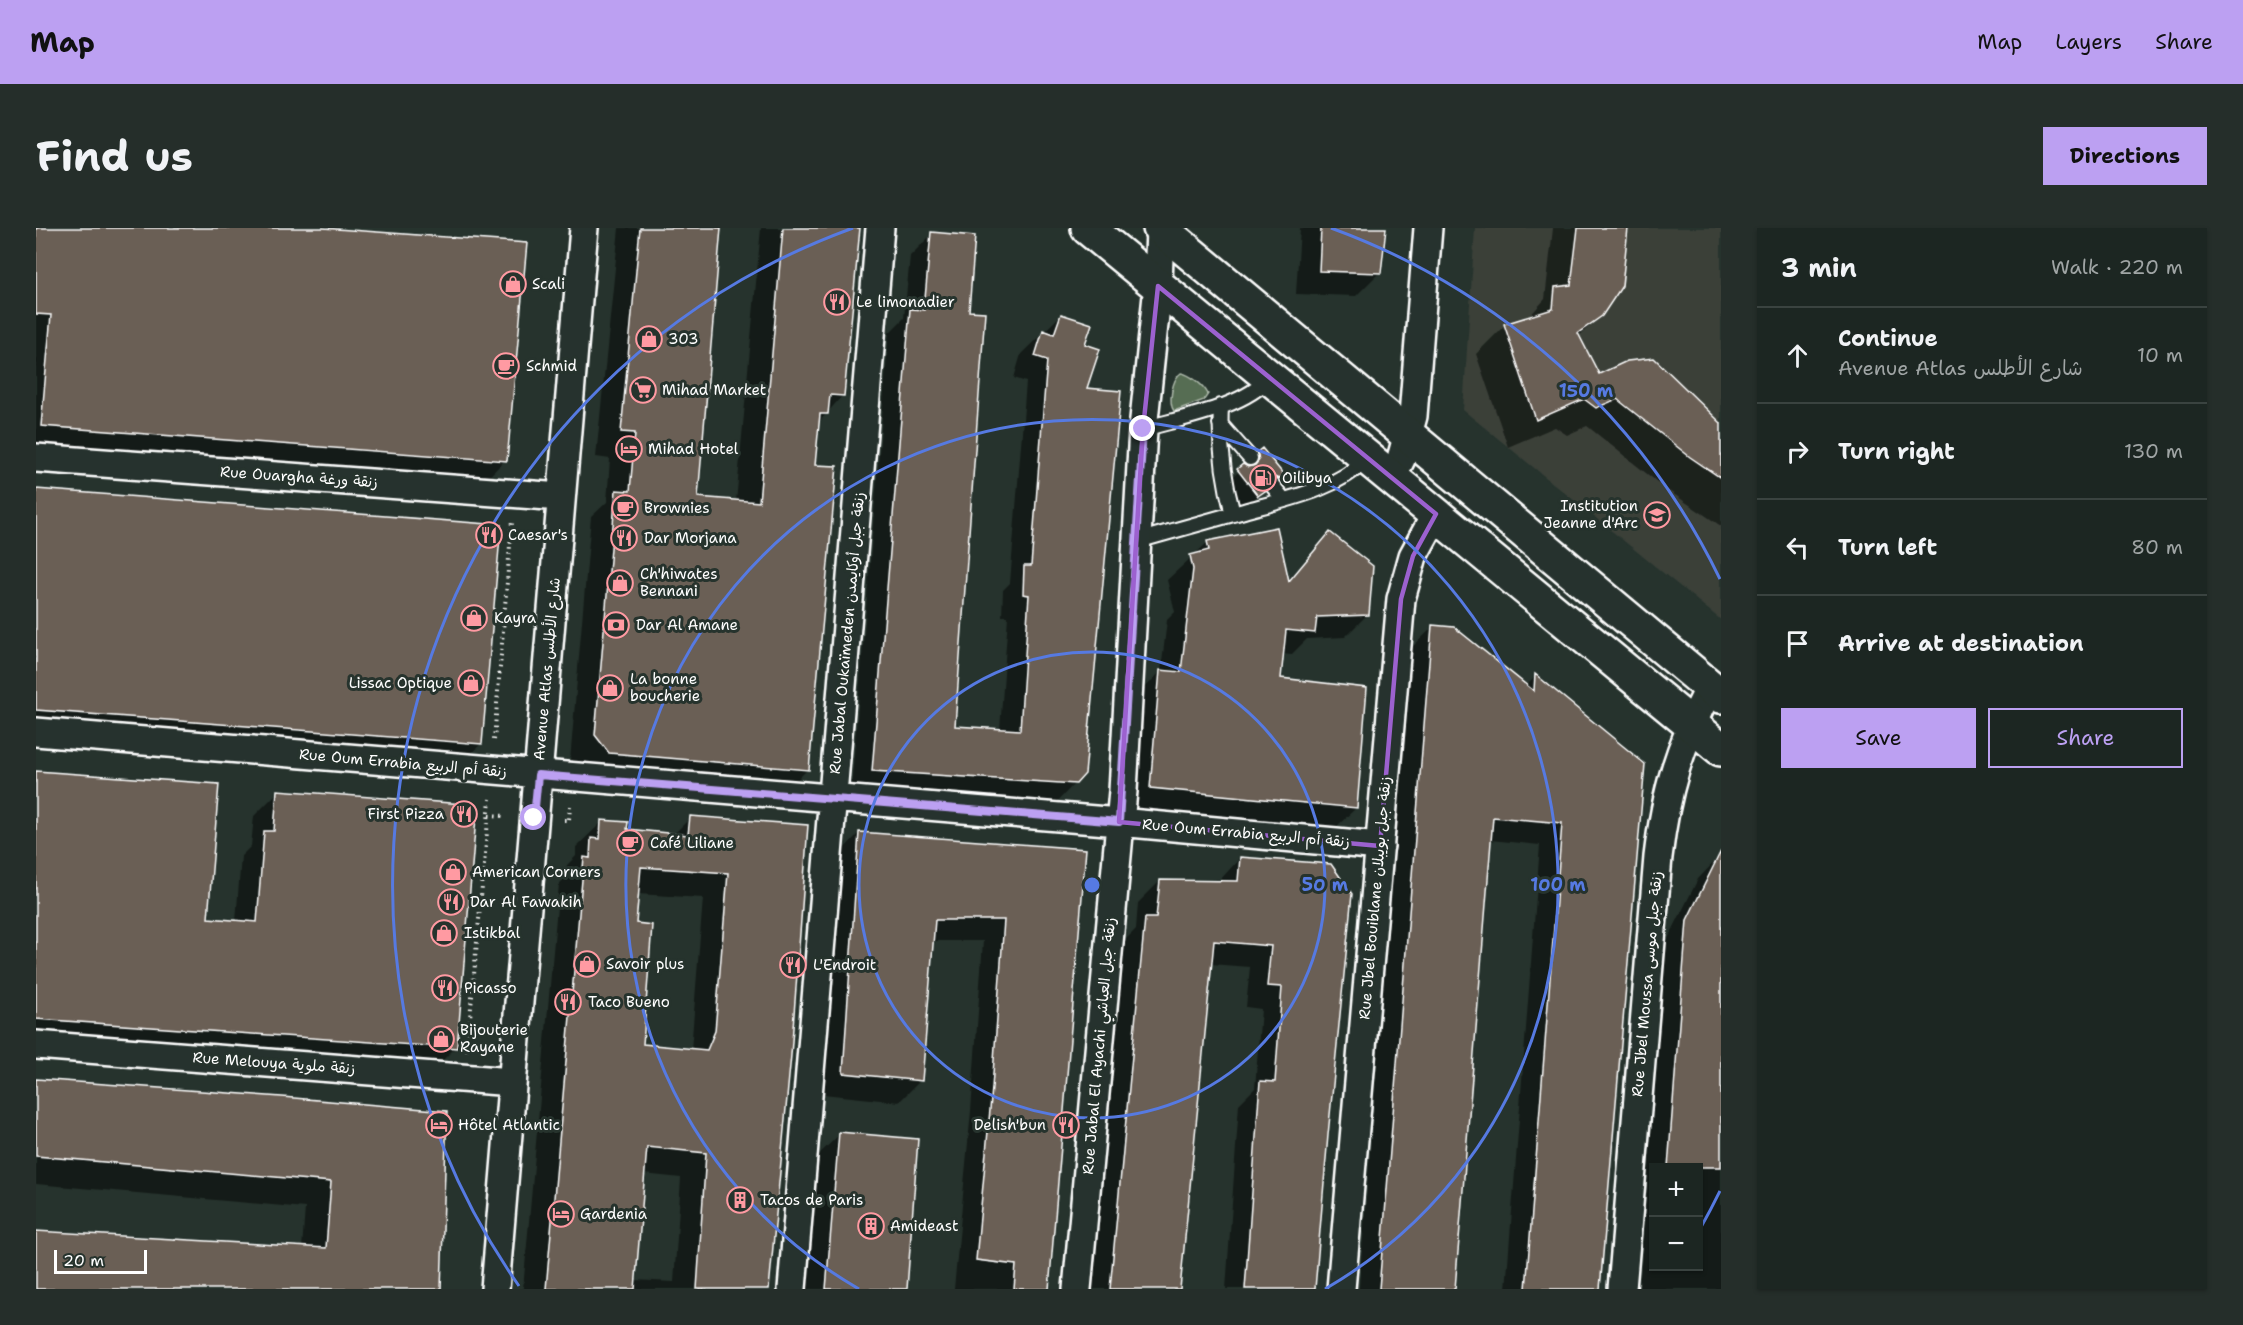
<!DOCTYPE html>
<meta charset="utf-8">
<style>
body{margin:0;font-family:"Shantell Sans","Playpen Sans Arabic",sans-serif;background:#252e2a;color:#f1f3f6}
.controls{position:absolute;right:18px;bottom:18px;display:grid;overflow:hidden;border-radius:0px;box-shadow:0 2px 4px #0004}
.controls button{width:54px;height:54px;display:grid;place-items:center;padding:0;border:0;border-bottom:2px solid #3a4340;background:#1c2622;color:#f1f3f6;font:30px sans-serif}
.scale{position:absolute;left:18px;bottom:15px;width:93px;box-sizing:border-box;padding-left:6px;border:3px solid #fff;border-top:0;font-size:16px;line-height:21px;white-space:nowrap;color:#fff;-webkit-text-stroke:4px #26332d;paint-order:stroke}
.stop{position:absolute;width:18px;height:18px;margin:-14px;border:4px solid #bca0f2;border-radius:50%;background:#fff}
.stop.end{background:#bca0f2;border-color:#fff;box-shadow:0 2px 6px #0008}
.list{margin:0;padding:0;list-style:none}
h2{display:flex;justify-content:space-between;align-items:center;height:78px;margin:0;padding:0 24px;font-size:26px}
h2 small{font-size:20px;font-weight:400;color:#a0a5a5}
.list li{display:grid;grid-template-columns:39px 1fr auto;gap:18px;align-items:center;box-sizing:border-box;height:96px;padding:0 24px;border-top:2px solid #3a4340}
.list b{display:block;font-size:22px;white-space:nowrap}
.list p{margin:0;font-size:20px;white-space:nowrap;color:#a0a5a5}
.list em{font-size:20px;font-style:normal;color:#a0a5a5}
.actions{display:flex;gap:12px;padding:18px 24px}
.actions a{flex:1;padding:14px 0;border:2px solid #bca0f2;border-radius:0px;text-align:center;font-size:21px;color:#bca0f2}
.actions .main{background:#bca0f2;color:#111}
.icon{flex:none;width:33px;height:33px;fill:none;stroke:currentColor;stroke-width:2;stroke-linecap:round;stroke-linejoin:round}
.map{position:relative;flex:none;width:1685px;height:1061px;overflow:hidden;border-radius:0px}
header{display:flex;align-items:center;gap:36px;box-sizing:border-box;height:84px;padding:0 30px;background:#bca0f2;color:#111}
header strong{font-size:28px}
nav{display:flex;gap:33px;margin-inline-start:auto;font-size:21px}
.intro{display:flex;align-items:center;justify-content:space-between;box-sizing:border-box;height:144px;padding:0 36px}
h1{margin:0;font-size:42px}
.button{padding:15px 27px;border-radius:0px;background:#bca0f2;color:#111;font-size:21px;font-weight:700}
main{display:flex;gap:36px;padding:0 36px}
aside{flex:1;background:#1c2622;border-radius:0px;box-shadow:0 2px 4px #0004}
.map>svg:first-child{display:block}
.built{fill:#3a4039}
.green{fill:#566d52;stroke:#aab6a8;stroke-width:1.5}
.shadow{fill:#0007;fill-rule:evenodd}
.building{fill:#6a5f55;stroke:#fff;stroke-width:1.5;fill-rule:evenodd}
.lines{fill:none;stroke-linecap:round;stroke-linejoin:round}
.service-casing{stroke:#fff;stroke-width:18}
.minor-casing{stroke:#fff;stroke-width:32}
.primary-casing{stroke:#fff;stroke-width:38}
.path{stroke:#fff;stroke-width:4;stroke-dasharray:1.5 4.5;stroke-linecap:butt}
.service{stroke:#26332d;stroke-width:14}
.minor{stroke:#26332d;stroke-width:27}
.primary{stroke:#26332d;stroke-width:33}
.route{stroke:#bca0f2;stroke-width:8}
.marked{fill:none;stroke:#9c61cf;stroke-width:4.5;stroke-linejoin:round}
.ring{fill:none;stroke:#567ae2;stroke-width:3}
.labels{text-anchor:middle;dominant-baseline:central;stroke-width:6;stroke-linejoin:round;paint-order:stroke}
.poi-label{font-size:15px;fill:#fff;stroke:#26332d;text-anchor:start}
.street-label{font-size:15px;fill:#fff;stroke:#26332d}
.centre{fill:#567ae2;stroke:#26332d;stroke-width:3}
.ring-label{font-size:18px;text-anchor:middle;font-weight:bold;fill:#567ae2;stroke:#26332d;stroke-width:6;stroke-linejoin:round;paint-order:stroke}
</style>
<header>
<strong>Map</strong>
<nav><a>Map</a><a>Layers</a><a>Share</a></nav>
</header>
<div class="intro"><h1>Find us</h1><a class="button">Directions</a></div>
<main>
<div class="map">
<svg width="1685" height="1061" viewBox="0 0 1685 1061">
<rect width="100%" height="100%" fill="#26332d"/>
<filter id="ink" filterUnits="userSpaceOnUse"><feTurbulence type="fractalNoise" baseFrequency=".0167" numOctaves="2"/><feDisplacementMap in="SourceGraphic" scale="12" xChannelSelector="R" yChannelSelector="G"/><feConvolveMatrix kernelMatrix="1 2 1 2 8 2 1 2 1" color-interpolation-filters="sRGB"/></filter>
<g filter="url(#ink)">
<path class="built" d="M1439,0H1685V392L1427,182Z"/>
<path class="green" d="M1145,145C1154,146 1168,158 1172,166L1168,172L1138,183C1132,175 1136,151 1145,145Z"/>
<path class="shadow" d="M0,0H259L469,232L444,258L0,225Z
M583,0H685L661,270L700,274L725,0H823L807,167L782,195L778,238L772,541L746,567L547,550L534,533L555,289L571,274L574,231L560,229Z
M1264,0H1348L1343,45L1320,68L1260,66Z
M1517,0H1590L1565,87L1542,109L1563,148L1685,197V298L1630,261L1551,198L1531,207L1519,199L1472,219L1440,126L1468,98L1491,91L1509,71Z
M896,6L932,85L918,499L964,502L972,388H966L967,362L974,355L990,154L978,150L985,126L1025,87L1047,117L1049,162L1039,555L1017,578L815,564L853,105L868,90L874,28Z
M1222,226L1246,247L1206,282L1187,258Z
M0,262L445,516L420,540L0,508Z
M1294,306L1332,386L1309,409L1271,411L1255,427L1246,426L1244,452L1320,580L1297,602L1092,582L1102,467L1125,443L1131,392L1139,384L1131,352L1172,314L1251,353Z
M1397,399L1490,458L1500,448L1607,537L1561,1061H1470L1504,617L1454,612L1417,1061H1323L1374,421Z
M0,545L170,691L200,693L205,628L215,618L218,588L242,564L419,820L395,844L0,816Z
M654,590L770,598L731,1061H487L523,656L529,650L531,637L540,628V619L566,594L589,603L637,607ZM601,666L667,670L655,822L605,817L598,697ZM607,946L645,950L638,1054L598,1052Z
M823,605L1048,623L1011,1061H918L935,883L947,713H896L885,852L863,874L787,866L802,627Z
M1683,629L1685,630V1061H1603L1630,715L1662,651ZM1618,940H1662V1038H1618Z
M1204,630L1294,638L1277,1061H1190L1203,876L1219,860L1225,781L1210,779L1214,739L1174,736L1143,1061H1055L1088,713L1100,701L1102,675L1124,653L1182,654Z
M0,852L410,885L403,1061H0V1004L266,1020L269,980L0,956Z
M804,906L870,1061H770L782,927Z"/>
<path class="building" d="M0,0H287L491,15L471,233L5,198L15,87L0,86Z
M604,0H685L662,269L723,274L747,0H824L808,168L794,167L792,186H784L779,237L801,238L773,542L573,525L559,507L580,262L594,263L599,205L585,204Z
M1285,0H1350L1345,45L1283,43Z
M1542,0H1592L1586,58L1566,88L1542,105L1563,146L1591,133L1618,130L1685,195V250L1654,229L1581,171L1560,180L1548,171L1500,192L1468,96L1517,81L1519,59L1535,57Z
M895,4L939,8L933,83L949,84L919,498L984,502L993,367L987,366L988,338H995L1011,132L999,128L1007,102L1018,106L1025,86L1056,96L1049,116L1064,121L1051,160L1085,163L1049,546L1040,556L836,543L874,81L888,82Z
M1226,220L1248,247L1243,251L1235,248L1230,250L1227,258L1229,263L1222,268L1201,241L1207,236L1212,239L1219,237L1223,232L1221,224Z
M0,261L465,297L446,516L0,482Z
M1241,299L1253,353L1294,304L1337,338L1333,387L1281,389L1279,405L1250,402L1245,450L1331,460L1321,580L1114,560L1124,442L1145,444L1157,341L1154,327L1173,322L1171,313Z
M1396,397L1418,399L1498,463L1499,446L1609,536L1564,1061H1490L1526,595L1457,589L1419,1061H1343Z
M0,543L183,556L172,690L221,694L228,603H238L241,562L441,577L421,820L0,791Z
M654,588L772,597L755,827L733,1061H661L670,925L611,919L599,1061H510L548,629L554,630L555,610L564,611L565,592L592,594L591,601L652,607ZM605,639L692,645L679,803L671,822L607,816L616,697L600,695Z
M823,604L1050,621L1013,1061H978L980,1037L940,1032L956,860L968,692H899L886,853L807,845Z
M1685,623V939H1632L1651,692Z
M1204,629L1295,636L1316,666L1292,907L1279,1061H1209L1224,853L1239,854L1246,759L1231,758L1235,718L1178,713L1144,1061H1074L1109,690H1120L1124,652L1202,653Z
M0,851L246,869L411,883L405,1061H0V1003L290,1020L295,954L0,928Z
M803,904L882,911L871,1061H790Z"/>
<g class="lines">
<g class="service-casing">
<path id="service" d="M1185,178C1183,216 1187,250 1197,286
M1184,196L1214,230
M1107,201C1145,190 1207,180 1234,149
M1236,257L1248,272
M1101,313C1136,303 1172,293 1208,283C1252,271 1299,262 1333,230"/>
</g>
<g class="minor-casing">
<path id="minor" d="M0,230L525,269
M1356,249L1365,231L1377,188L1392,0
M0,504L1083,594L1344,618
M0,817L476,854
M459,1061L548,0
M756,1061L844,0
M1041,1061L1087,563L1107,201L1122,58L1124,0
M1305,1061L1365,371L1377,328L1400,286
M1586,1061L1622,629C1630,562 1643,519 1674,459"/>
</g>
<g class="primary-casing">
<path id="primary" d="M1052,0L1685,521
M1124,0L1685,468"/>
</g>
<path class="path" d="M458,512L476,293
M453,587L469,588
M528,592H533L534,578
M431,823L454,571"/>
<use href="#service" class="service"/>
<use href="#minor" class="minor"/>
<use href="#primary" class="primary"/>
</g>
</g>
<g class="lines" filter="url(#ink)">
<path class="route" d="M498,590L502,547L1083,594L1107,201"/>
</g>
<path class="marked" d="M1122,58L1400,286L1377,328L1365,371L1344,618L1083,594L1107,201Z"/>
<g class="ring">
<circle cx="1056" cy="657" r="233"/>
<path d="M823 1061A466 466 0 1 1 1289 1061"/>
<path d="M1684 963A699 699 0 0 1 1664 1001M483 1058A699 699 0 0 1 817 0M1295 0A699 699 0 0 1 1684 351"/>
</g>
<defs>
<g id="shop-ring" transform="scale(1.35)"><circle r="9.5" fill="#26332d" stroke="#ff9aa2" stroke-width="1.5"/><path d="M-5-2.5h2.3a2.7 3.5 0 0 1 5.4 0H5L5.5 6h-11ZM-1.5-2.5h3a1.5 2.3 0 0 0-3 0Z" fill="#ff9aa2"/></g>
<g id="restaurant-ring" transform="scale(1.35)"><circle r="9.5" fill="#26332d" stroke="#ff9aa2" stroke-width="1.5"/><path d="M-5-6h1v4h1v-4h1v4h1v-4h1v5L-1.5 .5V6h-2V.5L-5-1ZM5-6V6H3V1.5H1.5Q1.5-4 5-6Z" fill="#ff9aa2"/></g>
<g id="cafe-ring" transform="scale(1.35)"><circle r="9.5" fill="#26332d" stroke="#ff9aa2" stroke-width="1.5"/><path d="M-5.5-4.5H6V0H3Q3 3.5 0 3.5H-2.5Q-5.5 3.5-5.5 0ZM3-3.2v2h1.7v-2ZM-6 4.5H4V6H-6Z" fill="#ff9aa2"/></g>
<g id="supermarket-ring" transform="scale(1.35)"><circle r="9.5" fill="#26332d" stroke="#ff9aa2" stroke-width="1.5"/><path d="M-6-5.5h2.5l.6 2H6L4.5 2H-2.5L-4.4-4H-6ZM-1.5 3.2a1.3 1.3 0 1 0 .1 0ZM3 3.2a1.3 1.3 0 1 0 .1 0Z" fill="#ff9aa2"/></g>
<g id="hotel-ring" transform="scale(1.35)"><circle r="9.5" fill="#26332d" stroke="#ff9aa2" stroke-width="1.5"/><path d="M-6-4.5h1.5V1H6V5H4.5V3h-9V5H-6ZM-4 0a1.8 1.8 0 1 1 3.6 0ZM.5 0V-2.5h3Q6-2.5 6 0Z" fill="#ff9aa2"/></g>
<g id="fuel-ring" transform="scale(1.35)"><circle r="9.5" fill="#26332d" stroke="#ff9aa2" stroke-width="1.5"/><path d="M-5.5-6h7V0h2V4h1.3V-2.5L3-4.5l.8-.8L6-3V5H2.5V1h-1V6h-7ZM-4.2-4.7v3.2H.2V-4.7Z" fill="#ff9aa2"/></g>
<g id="school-ring" transform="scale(1.35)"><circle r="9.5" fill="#26332d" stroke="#ff9aa2" stroke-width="1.5"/><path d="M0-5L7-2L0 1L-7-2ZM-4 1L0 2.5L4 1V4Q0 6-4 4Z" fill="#ff9aa2"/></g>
<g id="bank-ring" transform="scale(1.35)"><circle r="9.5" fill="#26332d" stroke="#ff9aa2" stroke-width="1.5"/><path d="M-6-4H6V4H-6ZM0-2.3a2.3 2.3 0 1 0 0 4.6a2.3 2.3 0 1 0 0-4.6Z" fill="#ff9aa2"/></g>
<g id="building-ring" transform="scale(1.35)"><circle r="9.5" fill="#26332d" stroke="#ff9aa2" stroke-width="1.5"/><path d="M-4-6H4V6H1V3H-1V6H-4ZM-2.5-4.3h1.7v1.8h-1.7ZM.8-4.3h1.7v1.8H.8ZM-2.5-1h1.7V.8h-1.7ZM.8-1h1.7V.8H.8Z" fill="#ff9aa2"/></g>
</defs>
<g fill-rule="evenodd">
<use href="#shop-ring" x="477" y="56"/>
<use href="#restaurant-ring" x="801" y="74"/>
<use href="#shop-ring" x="613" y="111"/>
<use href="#cafe-ring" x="470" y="138"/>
<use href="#supermarket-ring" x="607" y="162"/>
<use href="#hotel-ring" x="593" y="221"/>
<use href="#fuel-ring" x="1227" y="250"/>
<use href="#cafe-ring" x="589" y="280"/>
<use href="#school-ring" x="1621" y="287"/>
<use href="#restaurant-ring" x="453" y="307"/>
<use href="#restaurant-ring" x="588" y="310"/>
<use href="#shop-ring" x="584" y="355"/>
<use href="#shop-ring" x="438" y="390"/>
<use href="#bank-ring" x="580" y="397"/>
<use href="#shop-ring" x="435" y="455"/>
<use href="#shop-ring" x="574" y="460"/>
<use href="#restaurant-ring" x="428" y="586"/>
<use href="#cafe-ring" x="594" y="615"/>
<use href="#shop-ring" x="417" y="644"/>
<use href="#restaurant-ring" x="415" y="674"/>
<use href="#shop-ring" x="408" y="705"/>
<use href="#shop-ring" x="551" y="736"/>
<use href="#restaurant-ring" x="757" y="737"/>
<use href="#restaurant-ring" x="409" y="760"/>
<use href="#restaurant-ring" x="532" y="774"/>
<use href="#shop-ring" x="405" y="811"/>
<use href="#hotel-ring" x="403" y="897"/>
<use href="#restaurant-ring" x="1030" y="897"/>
<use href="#building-ring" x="704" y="972"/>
<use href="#hotel-ring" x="525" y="986"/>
<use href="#building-ring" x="835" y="998"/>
</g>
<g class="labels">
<g class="poi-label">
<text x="496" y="56">Scali</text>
<text x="820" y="74">Le limonadier</text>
<text x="632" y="111">303</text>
<text x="490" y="138">Schmid</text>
<text x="626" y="162">Mihad Market</text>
<text x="612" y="221">Mihad Hotel</text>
<text x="1246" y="250">Oilibya</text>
<text x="1602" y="278" text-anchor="end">Institution<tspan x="1602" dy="17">Jeanne d'Arc</tspan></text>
<text x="608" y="280">Brownies</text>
<text x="472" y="307">Caesar's</text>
<text x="608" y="310">Dar Morjana</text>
<text x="604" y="346">Ch'hiwates<tspan x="604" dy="17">Bennani</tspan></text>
<text x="458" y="390">Kayra</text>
<text x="600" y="397">Dar Al Amane</text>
<text x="594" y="451">La bonne<tspan x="594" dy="17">boucherie</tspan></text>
<text x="416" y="455" text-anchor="end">Lissac Optique</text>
<text x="408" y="586" text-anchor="end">First Pizza</text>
<text x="614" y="615">Café Liliane</text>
<text x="436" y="644">American Corners</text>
<text x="434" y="674">Dar Al Fawakih</text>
<text x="428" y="705">Istikbal</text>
<text x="570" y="736">Savoir plus</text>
<text x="777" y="737">L'Endroit</text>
<text x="428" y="760">Picasso</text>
<text x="552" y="774">Taco Bueno</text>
<text x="424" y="802">Bijouterie<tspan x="424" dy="17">Rayane</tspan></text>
<text x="422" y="897">Hôtel Atlantic</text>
<text x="1010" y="897" text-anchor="end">Delish'bun</text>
<text x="724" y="972">Tacos de Paris</text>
<text x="544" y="986">Gardenia</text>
<text x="854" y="998">Amideast</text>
</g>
<g class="street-label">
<text transform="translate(263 249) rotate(4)">Rue Ouargha زنقة ورغة</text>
<text transform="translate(811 405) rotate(-85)">Rue Jabal Oukaïmeden زنقة جبل أوكايمدن</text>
<text transform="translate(511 441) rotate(-85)">Avenue Atlas شارع الأطلس</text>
<text transform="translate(367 535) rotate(5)">Rue Oum Errabia زنقة أم الربيع</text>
<text transform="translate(1210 605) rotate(5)">Rue Oum Errabia زنقة أم الربيع</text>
<text transform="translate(1339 670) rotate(-85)">Rue Jbel Bouiblane زنقة جبل بويبلان</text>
<text transform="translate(1611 756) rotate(-85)">Rue Jbel Moussa زنقة جبل موسى</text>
<text transform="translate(1063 818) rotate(-85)">Rue Jabal El Ayachi زنقة جبل العياشي</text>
<text transform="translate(238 835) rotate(4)">Rue Melouya زنقة ملوية</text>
</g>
</g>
<circle cx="1056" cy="657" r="9" class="centre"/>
<g class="ring-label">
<text x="1550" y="169">150 m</text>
<text x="1289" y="663">50 m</text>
<text x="1522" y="663">100 m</text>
</g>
</svg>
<div class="controls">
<button>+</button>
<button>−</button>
</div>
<div class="scale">20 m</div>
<div class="stop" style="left:498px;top:590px"></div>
<div class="stop end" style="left:1107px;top:201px"></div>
</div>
<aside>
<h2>3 min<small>Walk · 220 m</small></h2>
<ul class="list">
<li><svg class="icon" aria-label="ahead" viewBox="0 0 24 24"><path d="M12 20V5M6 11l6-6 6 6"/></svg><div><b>Continue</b><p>Avenue Atlas شارع الأطلس</p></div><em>10 m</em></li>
<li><svg class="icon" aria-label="right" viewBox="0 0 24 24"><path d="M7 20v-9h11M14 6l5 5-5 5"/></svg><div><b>Turn right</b></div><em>130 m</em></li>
<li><svg class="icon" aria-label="left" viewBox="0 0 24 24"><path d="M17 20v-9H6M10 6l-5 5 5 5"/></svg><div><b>Turn left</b></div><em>80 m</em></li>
<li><svg class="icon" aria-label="arrive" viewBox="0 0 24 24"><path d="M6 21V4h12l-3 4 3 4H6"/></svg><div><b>Arrive at destination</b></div></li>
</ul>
<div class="actions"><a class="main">Save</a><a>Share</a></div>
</aside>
</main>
